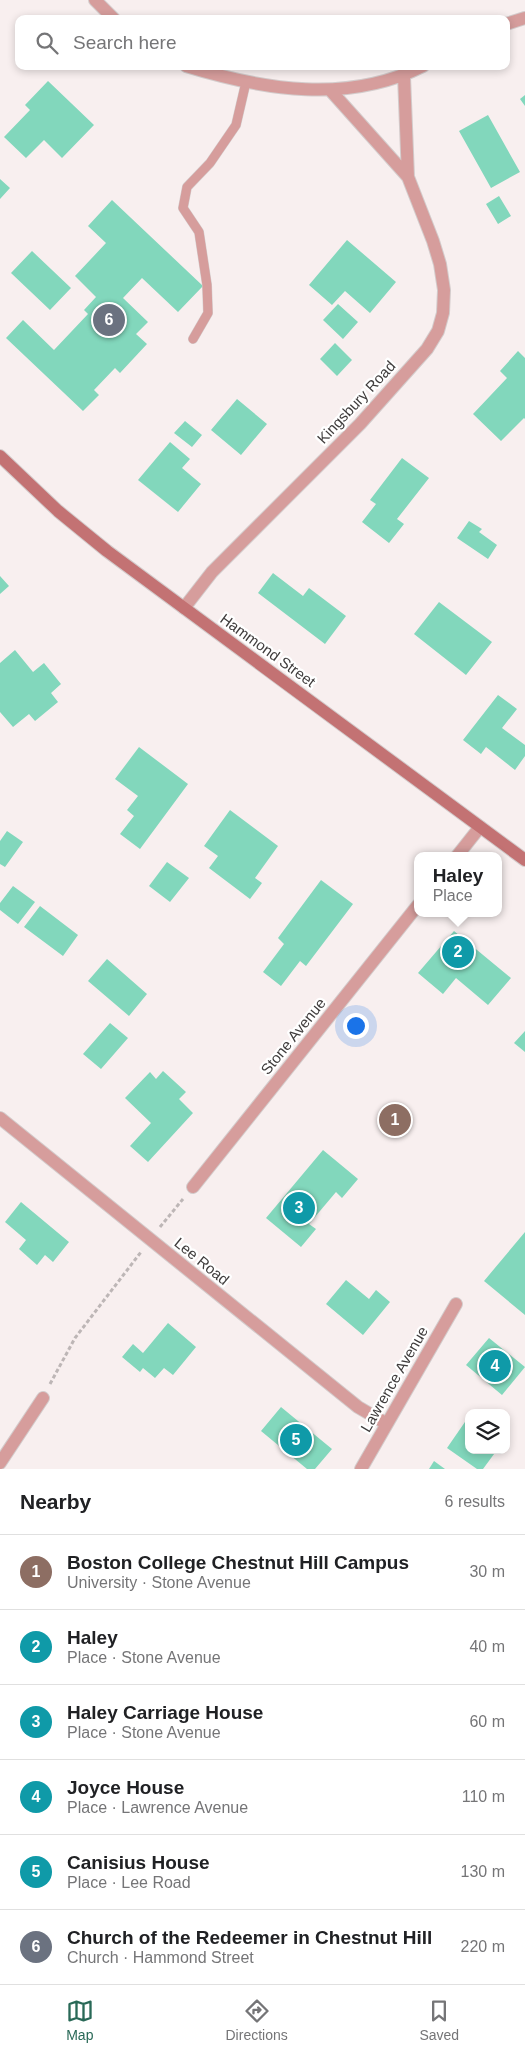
<!DOCTYPE html>
<meta charset="utf-8">
<style>
body{margin:0;font-family:Helvetica,sans-serif;background:#f6f6f6;color:#202124}
.controls{position:absolute;right:15px;bottom:15px;display:grid;overflow:hidden;border-radius:10px;box-shadow:0 2px 8px #0003}
.controls button{width:45px;height:45px;display:grid;place-items:center;padding:0;border:0;border-bottom:1px solid #e0e0e0;background:#fff;color:#202124;font:25px sans-serif}
.you{position:absolute;left:355px;top:1025px;width:18px;height:18px;margin:-12px;border:4px solid #fff;border-radius:50%;background:#1a73e8;box-shadow:0 0 0 8px #1a73e833}
.badge{display:grid;place-items:center;width:32px;height:32px;border-radius:50%;background:#296957;color:#fff;font-size:16px;font-weight:700}
.pin{position:absolute;translate:-50% -50%;border:2px solid #fff;box-shadow:0 1px 5px #0006}
.popup{position:absolute;left:414px;top:852px;width:88px;height:65px;box-sizing:border-box;display:grid;place-content:center;border-radius:10px;background:#fff;filter:drop-shadow(0 1px 4px #0005);font-size:16px;white-space:nowrap;color:#757577}
.popup b{font-size:19px;color:#202124}
.popup::after{content:'';position:absolute;left:50%;top:100%;margin-left:-10px;border:10px solid transparent;border-top-color:#fff}
.list{margin:0;padding:0;list-style:none}
h2{display:flex;justify-content:space-between;align-items:center;height:65px;margin:0;padding:0 20px;font-size:21px}
h2 small{font-size:16px;font-weight:400;color:#757577}
.list li{display:grid;grid-template-columns:32px 1fr auto;gap:15px;align-items:center;box-sizing:border-box;height:75px;padding:0 20px;border-top:1px solid #e0e0e0}
.list b{display:block;font-size:19px;white-space:nowrap}
.list p{margin:0;font-size:16px;white-space:nowrap;color:#757577}
.list em{font-size:16px;font-style:normal;color:#757577}
.icon{flex:none;width:28px;height:28px;fill:none;stroke:currentColor;stroke-width:2;stroke-linecap:round;stroke-linejoin:round}
.map{position:relative;flex:none;width:525px;height:1469px;overflow:hidden}
.search{position:absolute;background:#fff;box-shadow:0 2px 8px #0003;left:15px;right:15px;top:15px;height:55px;display:flex;align-items:center;gap:12px;box-sizing:border-box;padding:0 18px;border-radius:10px;color:#757577;font-size:19px}
.sheet{height:515px;background:#fff}
nav{display:flex;justify-content:space-around;align-items:center;box-sizing:border-box;height:70px;border-top:1px solid #e0e0e0;background:#fff;font-size:14px;color:#757577}
nav a{display:grid;justify-items:center;gap:2px}
nav .on{color:#296957}
.map>svg:first-child{display:block}
.building{fill:#82d7bc}
.lines{fill:none;stroke-linecap:round;stroke-linejoin:round}
.lane-casing{stroke:#d3cbcb;stroke-width:10}
.street-casing{stroke:#d3cbcb;stroke-width:14}
.secondary-casing{stroke:#d3cbcb;stroke-width:14}
.path{stroke:#bdb6b6;stroke-width:3;stroke-dasharray:4 2.5;stroke-linecap:butt}
.lane{stroke:#d69d9c;stroke-width:9}
.street{stroke:#d69d9c;stroke-width:12}
.secondary{stroke:#c37273;stroke-width:12}
.labels{text-anchor:middle;dominant-baseline:central;stroke-width:4.5;stroke-linejoin:round;paint-order:stroke}
.street-label{font-size:15px;fill:#3f3c3c;stroke:#fff}
</style>
<div class="map">
<svg width="525" height="1469" viewBox="0 0 525 1469">
<rect width="100%" height="100%" fill="#f8efef"/>
<path class="building" d="M48,81L94,125L62,158L44,140L26,158L4,137L30,110L25,105Z
M525,95V106L520,99Z
M488,115L520,172L491,188L459,131Z
M0,179L10,188L0,199Z
M499,196L511,216L498,224L486,204Z
M112,200L203,286L178,312L142,278L123,298L148,322L136,334L147,344L120,373L115,368L94,390L99,395L83,411L6,338L23,320L54,350L88,314L84,310L96,297L75,276L106,243L88,226Z
M347,240L396,282L370,313L345,291L332,305L309,285Z
M32,251L71,288L50,310L11,273Z
M338,304L358,322L343,339L323,320Z
M335,343L352,360L337,376L320,359Z
M518,351L525,358V419L524,418L501,441L473,414L507,378L500,371Z
M237,399L267,424L241,455L211,430Z
M185,421L202,435L192,447L174,433Z
M170,442L190,459L182,468L201,484L178,512L138,480Z
M402,458L429,478L397,519L404,524L389,543L362,522L376,504L370,500Z
M469,521L482,529L479,532L497,545L488,559L457,538Z
M273,573L303,596L309,588L346,616L325,644L258,593Z
M0,576L9,586L0,594Z
M439,602L492,642L466,675L414,634Z
M15,650L33,672L44,663L61,684L51,693L58,702L35,721L29,714L13,727L0,712V663Z
M498,695L517,709L502,728L525,745V756L515,770L486,747L481,754L463,740Z
M139,747L188,784L140,849L120,834L134,816L127,810L138,796L115,779Z
M230,810L278,846L255,878L262,883L250,899L209,868L218,856L204,846Z
M7,831L23,842L5,867L0,864V841Z
M167,862L189,878L170,902L149,886Z
M321,880L353,904L306,966L300,961L281,986L263,972L284,944L278,938Z
M13,886L35,902L18,924L0,910V903Z
M40,906L78,935L63,956L24,927Z
M454,931L511,978L488,1005L456,978L443,994L418,973Z
M107,959L147,994L129,1016L88,981Z
M110,1023L128,1038L101,1069L83,1054Z
M525,1031V1052L514,1043Z
M163,1071L186,1092L179,1099L193,1113L148,1162L130,1146L151,1123L125,1098L150,1072L156,1079Z
M323,1150L358,1179L342,1198L336,1192L309,1224L316,1229L301,1247L266,1218Z
M21,1202L69,1242L53,1262L45,1255L37,1265L19,1249L26,1240L5,1222Z
M525,1232V1315L484,1281Z
M346,1280L369,1299L376,1290L390,1302L363,1335L326,1304Z
M168,1323L196,1347L173,1375L164,1368L155,1378L143,1368L140,1372L122,1357L133,1344L143,1353Z
M489,1338L525,1367L502,1395L466,1365Z
M281,1407L332,1449L315,1469H307L261,1431Z
M467,1419L469,1420V1450H497L483,1469H477L447,1448Z
M434,1461L445,1469H429Z"/>
<g class="lines">
<g class="lane-casing">
<path id="lane" d="M193,339L208,313L207,285L199,232L183,208L187,187L210,163L236,125L246,82"/>
</g>
<g class="street-casing">
<path id="street" d="M95,0L114,19
M506,24L525,18
M186,66C264,90 348,104 423,66
M331,91L408,177
M184,608L212,572L360,424L427,349L438,331L443,313L444,290L440,264L433,241L408,177L404,76
M457,856L480,827
M0,1118L358,1407L387,1424
M193,1187L418,905
M0,1463L43,1398
M361,1469L456,1304"/>
</g>
<g class="secondary-casing">
<path id="secondary" d="M0,456L58,511L107,551L525,860"/>
</g>
<path class="path" d="M160,1227L183,1199
M50,1384L75,1338L141,1252"/>
<use href="#lane" class="lane"/>
<use href="#street" class="street"/>
<use href="#secondary" class="secondary"/>
</g>
<g class="labels">
<g class="street-label">
<text transform="translate(356 402) rotate(-47)">Kingsbury Road</text>
<text transform="translate(268 650) rotate(36)">Hammond Street</text>
<text transform="translate(293 1036) rotate(-51)">Stone Avenue</text>
<text transform="translate(202 1261) rotate(39)">Lee Road</text>
<text transform="translate(394 1379) rotate(-60)">Lawrence Avenue</text>
</g>
</g>
</svg>
<div class="controls">
<button><svg class="icon" aria-label="layers" viewBox="0 0 24 24"><path d="M12 4l9 5-9 5-9-5zM3 14l9 5 9-5"/></svg></button>
</div>
<div class="you"></div>
<div class="pin badge" style="left:395px;top:1120px;background:#8d6e63">1</div>
<div class="pin badge" style="left:458px;top:952px;background:#0f9aa8">2</div>
<div class="popup"><b>Haley</b>Place</div>
<div class="pin badge" style="left:299px;top:1208px;background:#0f9aa8">3</div>
<div class="pin badge" style="left:495px;top:1366px;background:#0f9aa8">4</div>
<div class="pin badge" style="left:296px;top:1440px;background:#0f9aa8">5</div>
<div class="pin badge" style="left:109px;top:320px;background:#6b7280">6</div>
<div class="search"><svg class="icon" aria-label="search" viewBox="0 0 24 24"><circle cx="10" cy="10" r="6"/><path d="M15 15l6 6"/></svg>Search here</div>
</div>
<section class="sheet">
<h2>Nearby<small>6 results</small></h2>
<ul class="list">
<li><span class="badge" style="background:#8d6e63">1</span><div><b>Boston College Chestnut Hill Campus</b><p>University · Stone Avenue</p></div><em>30 m</em></li>
<li><span class="badge" style="background:#0f9aa8">2</span><div><b>Haley</b><p>Place · Stone Avenue</p></div><em>40 m</em></li>
<li><span class="badge" style="background:#0f9aa8">3</span><div><b>Haley Carriage House</b><p>Place · Stone Avenue</p></div><em>60 m</em></li>
<li><span class="badge" style="background:#0f9aa8">4</span><div><b>Joyce House</b><p>Place · Lawrence Avenue</p></div><em>110 m</em></li>
<li><span class="badge" style="background:#0f9aa8">5</span><div><b>Canisius House</b><p>Place · Lee Road</p></div><em>130 m</em></li>
<li><span class="badge" style="background:#6b7280">6</span><div><b>Church of the Redeemer in Chestnut Hill</b><p>Church · Hammond Street</p></div><em>220 m</em></li>
</ul>
</section>
<nav>
<a class="on"><svg class="icon" aria-label="map" viewBox="0 0 24 24"><path d="M3 6l6-2 6 2 6-2v14l-6 2-6-2-6 2zM9 4v14M15 6v14"/></svg>Map</a>
<a><svg class="icon" aria-label="directions" viewBox="0 0 24 24"><path d="M12 3l9 9-9 9-9-9zM9 14v-3h6M13 9l2 2-2 2"/></svg>Directions</a>
<a><svg class="icon" aria-label="saved" viewBox="0 0 24 24"><path d="M7 4h10v16l-5-4-5 4z"/></svg>Saved</a>
</nav>
